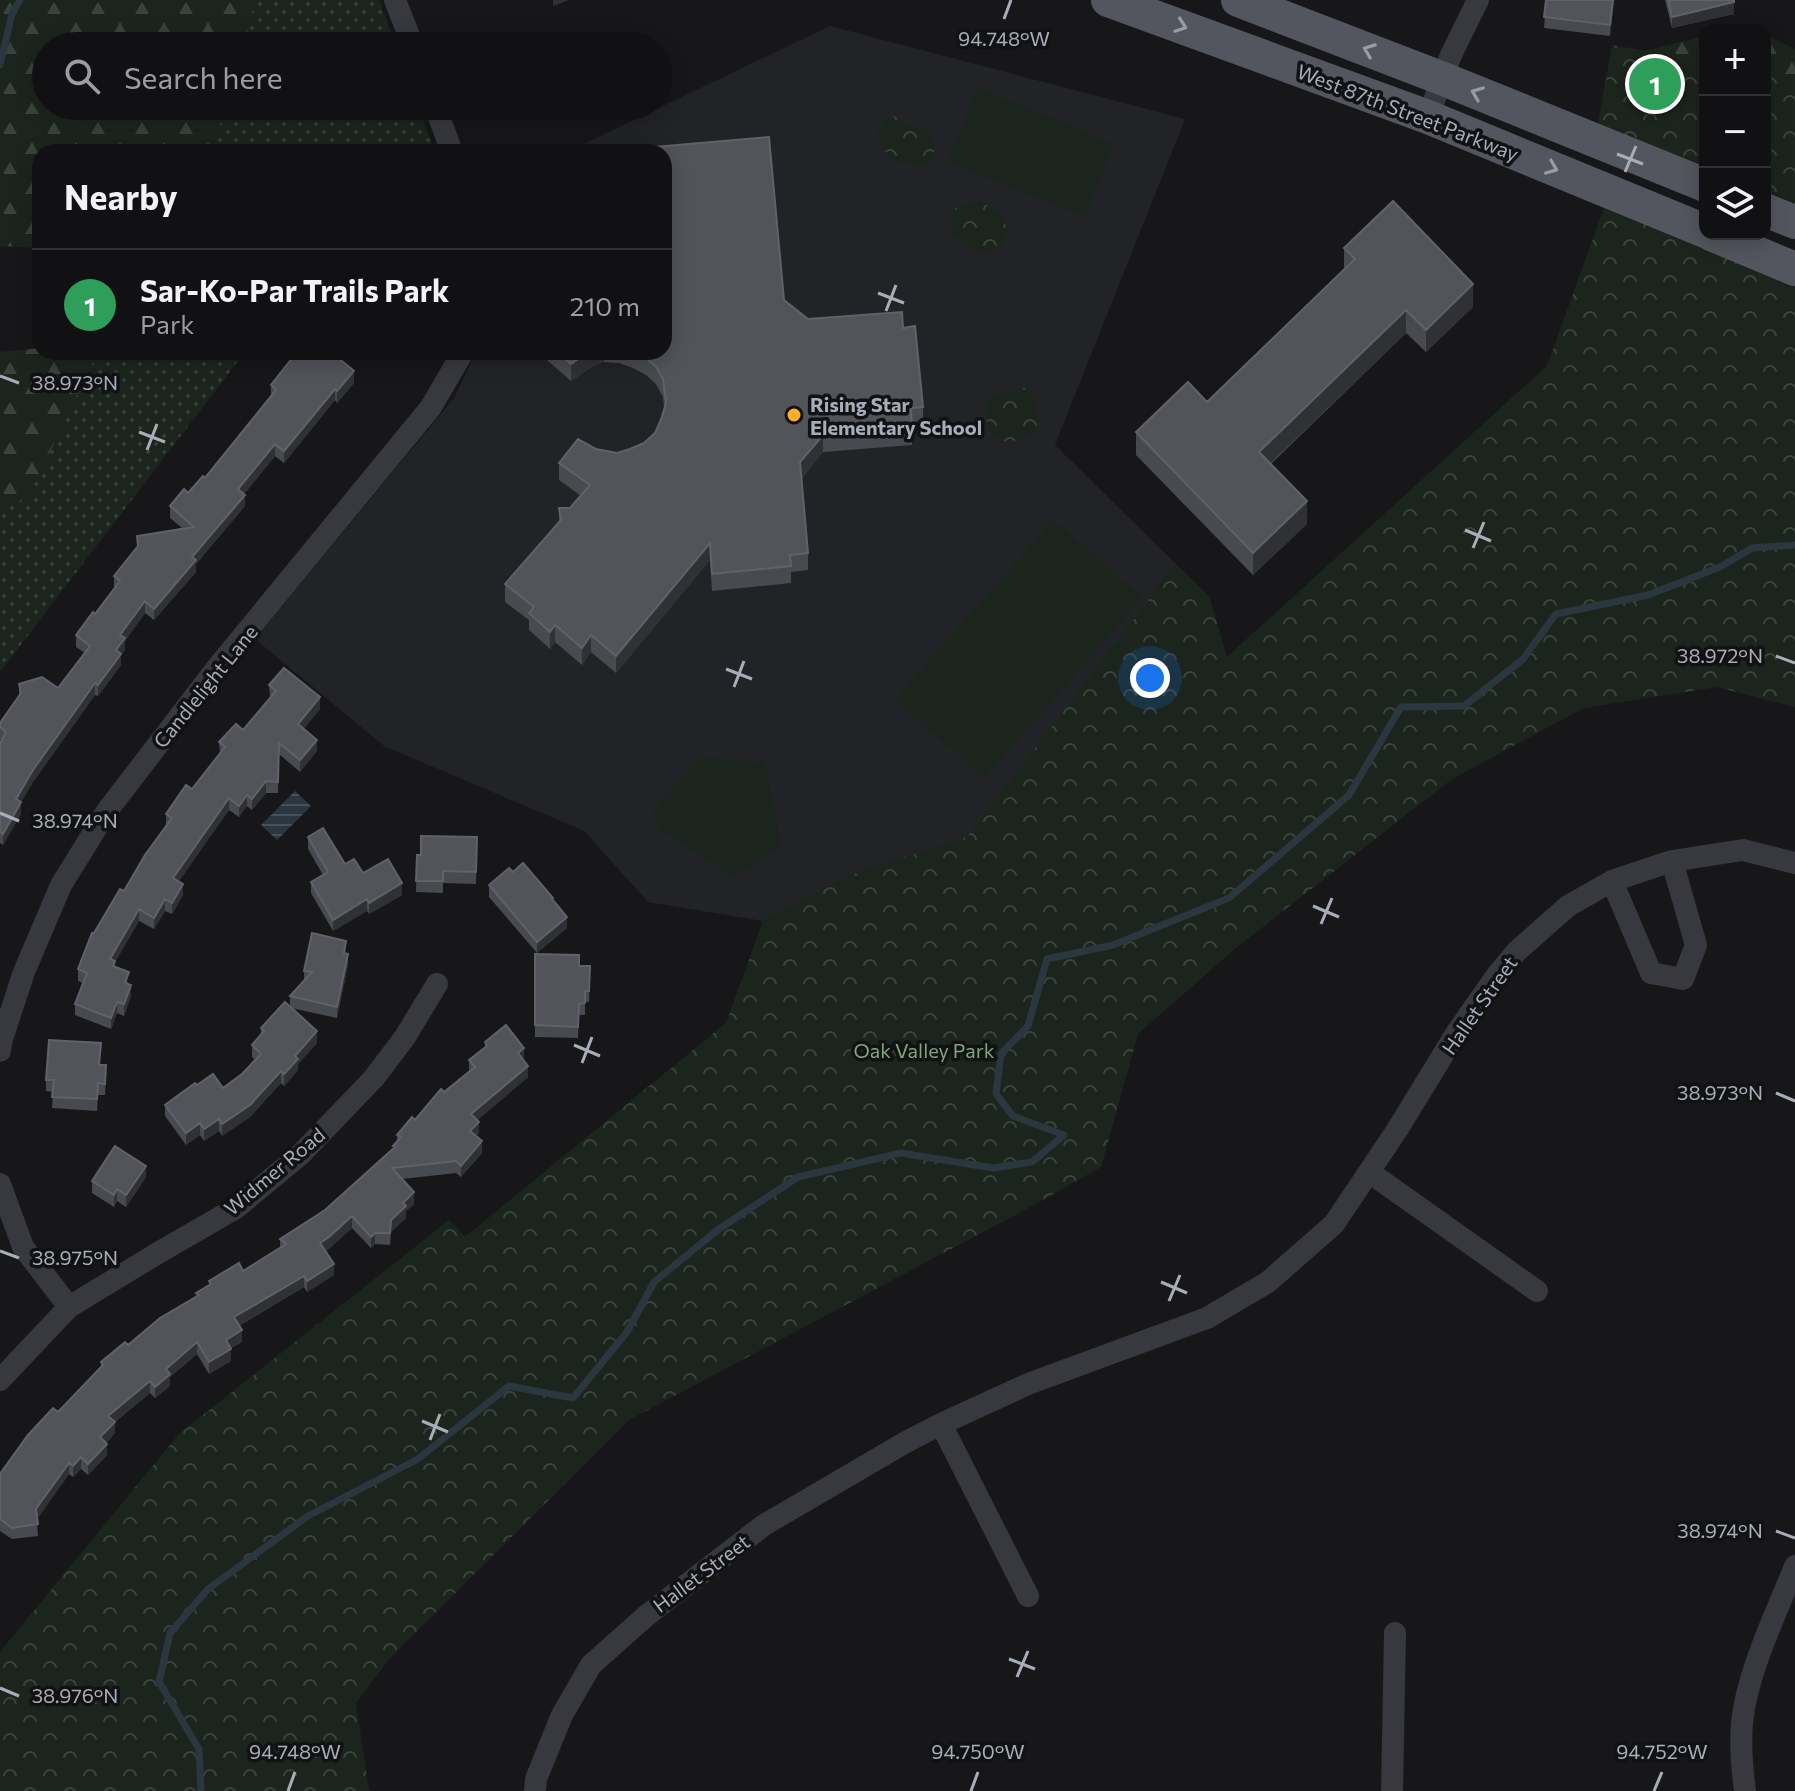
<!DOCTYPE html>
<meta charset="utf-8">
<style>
body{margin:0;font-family:Commissioner,sans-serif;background:#1a1a1c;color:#f1f3f6}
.controls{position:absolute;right:24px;top:24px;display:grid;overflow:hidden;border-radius:16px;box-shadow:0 4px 20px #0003}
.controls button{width:72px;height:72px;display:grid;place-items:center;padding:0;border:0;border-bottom:2px solid #303133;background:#111113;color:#f1f3f6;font:40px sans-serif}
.you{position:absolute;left:1150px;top:678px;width:28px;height:28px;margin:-20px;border:6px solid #fff;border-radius:50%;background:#1a73e8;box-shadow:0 0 0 12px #1a73e833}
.badge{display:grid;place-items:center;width:52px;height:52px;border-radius:50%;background:#db2777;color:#fff;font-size:26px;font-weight:700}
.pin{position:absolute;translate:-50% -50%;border:4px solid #fff;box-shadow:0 2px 8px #0006}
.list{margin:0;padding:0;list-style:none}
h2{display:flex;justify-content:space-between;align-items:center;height:104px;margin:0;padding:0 32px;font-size:34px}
h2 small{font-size:26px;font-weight:400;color:#9c9da0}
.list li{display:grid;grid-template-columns:52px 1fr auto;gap:24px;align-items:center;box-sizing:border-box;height:112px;padding:0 32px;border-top:2px solid #303133}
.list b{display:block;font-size:30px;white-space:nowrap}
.list p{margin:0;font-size:26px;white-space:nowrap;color:#9c9da0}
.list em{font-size:26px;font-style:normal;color:#9c9da0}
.icon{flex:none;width:44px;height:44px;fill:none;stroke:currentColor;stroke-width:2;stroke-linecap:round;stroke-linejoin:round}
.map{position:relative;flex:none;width:1795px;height:1791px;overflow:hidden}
.search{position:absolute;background:#111113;box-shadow:0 4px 20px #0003;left:32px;top:32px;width:640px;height:88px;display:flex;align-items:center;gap:20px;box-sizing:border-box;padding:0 28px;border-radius:44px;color:#9c9da0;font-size:30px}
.panel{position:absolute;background:#111113;box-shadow:0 4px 20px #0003;left:32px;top:144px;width:640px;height:216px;border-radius:24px}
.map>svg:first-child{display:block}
.built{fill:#222326}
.grass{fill:url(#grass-dots)}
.forest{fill:url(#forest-firs)}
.park{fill:url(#park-crowns)}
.garden{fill:#1c251d}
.water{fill:url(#water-rules)}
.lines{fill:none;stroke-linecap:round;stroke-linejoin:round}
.stream{stroke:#2b373f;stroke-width:7}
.minor{stroke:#37393e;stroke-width:22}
.primary{stroke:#53565e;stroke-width:34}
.wall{fill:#474a4e}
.shaded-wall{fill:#303134}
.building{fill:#52545a;stroke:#5f6269;stroke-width:2}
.oneway{stroke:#969ca8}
.ticks{fill:none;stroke:#a7aeba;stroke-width:3}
.poi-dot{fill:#ffae29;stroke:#121214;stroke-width:3}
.labels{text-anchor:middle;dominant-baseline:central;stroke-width:7;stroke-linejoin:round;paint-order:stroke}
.street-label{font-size:20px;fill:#a7aeba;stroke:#121214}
.poi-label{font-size:20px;font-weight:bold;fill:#a7aeba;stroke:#121214;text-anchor:start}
.park-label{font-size:20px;fill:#7ca77d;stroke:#121214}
.ticks-label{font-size:20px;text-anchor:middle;fill:#a7aeba;stroke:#121214;stroke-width:7;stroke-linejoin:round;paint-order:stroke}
</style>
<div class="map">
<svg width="1795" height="1791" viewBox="0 0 1795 1791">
<defs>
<pattern id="grass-dots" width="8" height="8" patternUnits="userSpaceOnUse" patternTransform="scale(2)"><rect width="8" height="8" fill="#1c251d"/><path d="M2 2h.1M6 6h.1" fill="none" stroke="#3a423c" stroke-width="1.8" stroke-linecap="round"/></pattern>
<pattern id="forest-firs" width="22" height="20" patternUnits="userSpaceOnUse" patternTransform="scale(2)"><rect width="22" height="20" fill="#1c251d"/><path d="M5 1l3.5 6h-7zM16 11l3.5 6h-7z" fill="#3a423c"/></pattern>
<pattern id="park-crowns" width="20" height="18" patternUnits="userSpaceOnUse" patternTransform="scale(2)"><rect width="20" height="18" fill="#1c251d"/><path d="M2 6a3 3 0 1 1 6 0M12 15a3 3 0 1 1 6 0" fill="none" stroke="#3a423c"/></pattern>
<pattern id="water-rules" width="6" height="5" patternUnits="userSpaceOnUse" patternTransform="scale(2)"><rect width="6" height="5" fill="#2b373f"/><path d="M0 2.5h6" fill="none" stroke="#475159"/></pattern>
</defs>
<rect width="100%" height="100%" fill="#171719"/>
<path class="built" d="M830,26L1185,119L1055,445L1176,564L967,838L860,871L763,921L648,902L584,831L384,746L255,639L454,398L476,352H664V152H567Z"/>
<path class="grass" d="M255,0H379L396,46H244Z
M225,106H418L435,152H212Z
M98,352H245L0,672V513L29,495Z"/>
<path class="forest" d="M0,0H255L244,46H46V106H225L212,152H40V248L0,246Z
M1765,35L1795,49V136L1765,131Z
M1705,36V118L1640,52Z
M40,348V352H98L29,495L0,513V352Z"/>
<path class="park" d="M1612,45L1705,61V167L1598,124Z
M1765,72L1795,77V203L1765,191Z
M890,115C900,117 899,120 906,124C912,127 919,126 925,129C938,137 937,160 925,167L917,163L911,165L907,161L898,163C884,155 880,145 876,130Z
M981,201L1004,217L1006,228L1005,242L996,250L979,254L952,233V211L958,206Z
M1604,208L1795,285V707L1717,687L1584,708L1452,779L1237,947L1138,1034L1101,1167L1034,1205L629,1420L389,1659L356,1703L369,1791H0V1652L179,1434L449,1220L465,1237L726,1023L763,921L860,871L967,837L1176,564L1209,596L1227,657L1547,366Z
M1023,387C1039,396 1037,414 1038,430C1024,441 996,450 988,426C985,419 987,408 986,400L995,395Z"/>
<path class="garden" d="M978,88L1114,144L1085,217L948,162Z
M1053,520L1143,598L984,778L895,700Z
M702,757L765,763L781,845L734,877L658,828L653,811Z"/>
<path class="water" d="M295,791L311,806L277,840L261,825Z"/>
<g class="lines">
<path class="stream" d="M0,65L12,14L20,0
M201,1791L199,1749L159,1682L170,1633L208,1589L308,1516L418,1459L509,1386L573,1398L627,1332L654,1282L719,1229L798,1177L901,1153L993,1168L1032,1162L1064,1135L1013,1116L996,1094L1001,1054L1028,1026L1047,959L1113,945L1229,898L1349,795L1401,707L1464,706L1523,659L1556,614L1648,595L1720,567L1752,548L1795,545"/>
<path class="minor" d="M395,0L413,46
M435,106L452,152
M1428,117L1451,55L1478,0
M1612,881L1651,973L1683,979L1696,945L1672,861
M0,1051L1,1042L24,972L61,885L107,811L216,669L431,407L463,352
M1369,1172L1537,1291
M0,1184L23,1247L69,1307
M0,1380L69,1307L158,1253L236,1208L301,1154L374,1078L405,1037L437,984
M941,1424L1028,1596
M535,1791L536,1779L562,1715L591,1665L646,1616L764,1525L906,1442L941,1424L1028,1384L1207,1318L1268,1282L1334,1224L1397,1130L1457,1032L1497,975L1517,951L1568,906L1612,881L1672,861L1743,850L1795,863
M1392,1791L1395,1633
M1745,1791C1742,1768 1740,1746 1742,1723C1747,1672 1776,1614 1795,1566"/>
<path class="primary" d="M1108,0L1428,117L1705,231
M1238,0L1441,78L1705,185
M1765,210L1795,222
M1711,234L1795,269"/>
</g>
<path class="wall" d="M1546,0H1614L1610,36L1544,28Z
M1665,0H1734V14L1672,28Z
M1344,248L1473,307L1426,352L1406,333L1271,464L1307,524L1253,575L1136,455V432L1207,402L1344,270Z
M784,300L808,319L903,328L923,407V424L912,425V445L823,452L802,478L808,553V570L791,572V583L712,591L710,560L616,673L591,652L582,665L555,642L550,649L529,630V620L505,602V584L559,522V508H570L581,496L559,480V463L596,449L617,453L630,449L644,443L655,433L664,408L663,397L656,384L646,375L633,368L619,363L604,362L593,366L571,381L548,361V352H664Z
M292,352H331L354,383L337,403L335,400L284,463L275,456L244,494L245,506L196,564V572L154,620L145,613L125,641V650L121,655V665L98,696L95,695L33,782L21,802V814L3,845L0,843V743L2,740L0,739V723L19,696V684L58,688L85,653L76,647V635L95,614L114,588V576L137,548V536L182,528L170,518V506L188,493L205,478L271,397V385L292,359Z
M269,685L320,709L303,729L317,751L300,772L279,754L278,793H266L252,810L247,806L239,817L229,810L178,881L183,895L172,914L165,911L154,929L139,921L115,962V966L129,984L131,996L124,1016L117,1013L111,1029L75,1015V1004L83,983L78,981V969L94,933L124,891L166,825V814L192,789L220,754L219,742L243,730L270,698Z
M308,837L345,864L402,895L369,914L367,911L333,931L311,893V882L323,875L308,849Z
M477,837L476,884L443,883V893L416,892L417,855H421Z
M513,872L553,901L567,928L537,953L489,897V885Z
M346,953L348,965L337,1018L291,1008L317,1043L298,1064V1070L284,1086L281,1083L250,1117L222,1136L219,1131L204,1141L200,1135L186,1145L165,1116V1105L197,1085L223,1088L242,1074L255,1060L252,1057V1045L261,1035V1028L290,1007V996L304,981V971Z
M535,954L579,966H590L589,1002H585V1015H579L578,1038L535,1037Z
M485,1042L524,1060L528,1077L477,1120L479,1133L476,1136L482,1153L461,1177L456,1173L402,1179L414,1204L406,1211V1218L391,1232L390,1245L375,1244L371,1248L352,1228L326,1251L334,1275L307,1292L304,1287L239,1326L242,1342L231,1348V1361L209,1374L197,1354L170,1377V1386L155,1398L150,1393L115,1422V1433L106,1443L107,1455L88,1475L81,1469L73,1477L69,1474L37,1519L38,1536L12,1539L0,1531V1474L101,1367V1362L128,1345L196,1297V1293L209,1286V1281L243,1271L280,1248V1239L325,1210L393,1148V1146L397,1141V1135L415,1120L444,1092L469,1071V1060L485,1048Z
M100,1065L106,1077L105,1095H98L97,1111L52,1108L53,1092L46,1091V1080Z
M146,1177L126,1207L117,1201L114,1207L92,1193V1181Z"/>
<path class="shaded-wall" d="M553,0H569L553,6Z
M1613,0H1614L1610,36V25Z
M1734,2V14L1672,28V17Z
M1473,284V307L1426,352V330Z
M1406,310V333L1259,474V452Z
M588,352H604V362L593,366L571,381V364Z
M354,371V383L337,403V391Z
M335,389V400L284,463V451Z
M823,435V452L800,480V462Z
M275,444V456L238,501V489Z
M245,495V506L196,564V572L154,620V609L192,557Z
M1307,501V524L1253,575V553Z
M710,543V560L616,673V656Z
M145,601V613L125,641V650L121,655V665L98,696V685L116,650L120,635Z
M555,625V642L550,649V632Z
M591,635V652L582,665V648Z
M95,683V695L33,782L16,811V799L33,770Z
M320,697V709L298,736V724Z
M317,740V751L300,772V760Z
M266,781V793L252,810V799Z
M247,795V806L239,817V806Z
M229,798V810L173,890V878Z
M21,802V814L3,845V834Z
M402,883V895L369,914V903Z
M183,884V895L172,914V903Z
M165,899V911L154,929V918Z
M367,899V911L333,931V920Z
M139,909V921L115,962V973L110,959Z
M567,917V928L537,953V942Z
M348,954V965L337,1018V1007Z
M131,985V996L124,1016V1004Z
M117,1002V1013L111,1029V1018Z
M317,1031V1043L298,1064V1070L284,1086V1074L295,1056Z
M524,1048V1060L518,1065V1053Z
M528,1066V1077L471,1126V1114Z
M281,1071V1083L250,1117L222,1136V1124Z
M219,1119V1131L204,1141V1129Z
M479,1122V1133L470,1143V1131Z
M200,1123V1135L186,1145V1133Z
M482,1141V1153L461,1177V1166Z
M146,1166V1177L126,1207V1195Z
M117,1189V1201L114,1207V1195Z
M414,1192V1204L406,1211V1218L391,1232L390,1245L391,1220L403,1203Z
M352,1216V1228L329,1249L320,1255V1243Z
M375,1233V1244L371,1248V1237Z
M334,1264V1275L307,1292V1281Z
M304,1276V1287L234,1329V1317Z
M242,1330V1342L226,1351V1340Z
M197,1342V1354L170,1377V1386L155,1398V1387L166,1369Z
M231,1349V1361L209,1374V1362Z
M150,1381V1393L108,1427V1416Z
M115,1422V1433L100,1449V1437Z
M107,1444V1455L88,1475V1464Z
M81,1457V1469L73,1477V1466Z
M69,1463V1474L36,1521V1509Z"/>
<path class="building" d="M1546,0H1613L1610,25L1544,17Z
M1668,0H1734V2L1672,17Z
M769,137L784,300L808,319L902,312L903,328L915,326L923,407L911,408L912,428L823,435L800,462L808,553L790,555L791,566L712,574L710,543L616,656L591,635L582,648L555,625L550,632L529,613L534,607L505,584L561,520L559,508H570L590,485L559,463L578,439L596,449L617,453L630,449L644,443L655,433L661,420L666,403L663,379L656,367L646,358L636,352H664V152H655V147Z
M1393,201L1473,284L1426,330L1406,310L1259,452L1307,501L1253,553L1136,432L1188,382L1207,402L1355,259L1344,248Z
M293,352H331L354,371L337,391L335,389L284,451L275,444L238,489L245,495L192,557L196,560L154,609L145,601L120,635L125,638L116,650L121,654L98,685L95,683L33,770L16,799L21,802L3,834L0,832V743L6,732L0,727V723L21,693L19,684L42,677L58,688L90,646L76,635L93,612L95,614L120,581L114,576L138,546L137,536L194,527L170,506L184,489L188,493L203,476L205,478L276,390L271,385L293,357Z
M558,352H588L571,364Z
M284,668L320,697L298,724L317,740L300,760L279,743L278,782L266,781L252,799L247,795L239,806L229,798L173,878L183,884L172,903L165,899L154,918L139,909L110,959L115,961L113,966L129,972L125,983L131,985L124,1004L117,1002L111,1018L75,1004L87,973L78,969L92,933H94L120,889L124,891L145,855L172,818L166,814L186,785L192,789L225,747L219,742L236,724L243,730L276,691L269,685Z
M323,828L345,864L354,859L363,873L388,859L402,883L369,903L367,899L333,920L311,882L328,872L308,837Z
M421,836L477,837L476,872L443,871V881H416L417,855H421Z
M523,863L553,898L552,899L567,917L537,942L489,885L509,868L513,872Z
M312,933L346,941L344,953L348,954L337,1007L290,996L312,972L304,971Z
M535,954L579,955V966H590L589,991H585V1003L579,1004L578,1027L535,1025Z
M285,1002L317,1031L295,1056L298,1059L284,1074L281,1071L250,1105L222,1124L219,1119L204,1129L200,1123L186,1133L165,1105L195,1083L197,1085L213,1074L223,1088L242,1074L261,1054L252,1045L264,1031L261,1028Z
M506,1025L524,1048L518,1053L528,1066L471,1114L479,1122L470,1131L482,1141L461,1166L456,1161L392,1168L414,1192L403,1203L406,1206L391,1220L390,1233H375L371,1237L352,1216L329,1237L320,1243L334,1264L307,1281L304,1276L234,1317L242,1330L226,1340L231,1349L209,1362L197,1342L166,1369L170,1374L155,1387L150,1381L108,1416L115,1422L100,1437L107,1444L88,1464L81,1457L73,1466L69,1463L36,1509L38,1524L12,1528L0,1519V1474L28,1435L53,1408L58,1412L103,1365L101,1362L125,1342L128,1345L160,1318L199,1295L196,1293L211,1284L209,1281L239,1263L243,1271L286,1244L280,1239L325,1210L395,1147L393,1146L401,1137L397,1135L412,1117L415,1120L441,1089L444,1092L475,1067L469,1060L487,1046L485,1042Z
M49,1040L101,1043L99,1065H106L105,1084L98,1083L97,1099L52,1097L54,1080H46Z
M115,1146L146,1166L126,1195L117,1189L114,1195L92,1181Z"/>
<defs><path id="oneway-chevron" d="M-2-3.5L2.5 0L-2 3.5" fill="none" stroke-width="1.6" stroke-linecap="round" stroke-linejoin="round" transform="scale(2)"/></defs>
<g class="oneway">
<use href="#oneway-chevron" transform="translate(1181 26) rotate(20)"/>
<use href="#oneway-chevron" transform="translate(1369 50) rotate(-159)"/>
<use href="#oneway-chevron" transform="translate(1477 93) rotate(-158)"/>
<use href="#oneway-chevron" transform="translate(1552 168) rotate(22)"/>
</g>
<path class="ticks" d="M1004,19L1011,0M1617,154L1643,164M1625,172L1636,146M878,293L904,303M886,311L896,285M0,376L19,383M139,432L165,442M147,450L157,424M1465,530L1491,541M1473,548L1484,522M1776,656L1795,663M726,669L752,679M734,687L744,661M0,813L19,821M1313,906L1339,917M1321,924L1332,898M574,1045L600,1056M582,1063L592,1037M1776,1093L1795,1101M0,1251L19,1258M1161,1282L1187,1293M1169,1301L1180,1275M422,1421L448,1432M430,1440L440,1414M1776,1531L1795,1538M1009,1659L1035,1669M1017,1677L1028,1651M0,1688L19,1696M288,1791L295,1772M971,1791L978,1772M1654,1791L1662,1772"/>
<circle class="poi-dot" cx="794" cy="415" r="8"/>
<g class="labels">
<g class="street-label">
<text transform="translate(1408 112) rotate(21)">West 87th Street Parkway</text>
<text transform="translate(205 686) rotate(-51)">Candlelight Lane</text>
<text transform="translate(1479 1005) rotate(-55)">Hallet Street</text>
<text transform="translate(274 1171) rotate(-40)">Widmer Road</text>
<text transform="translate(701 1573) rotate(-37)">Hallet Street</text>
</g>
<g class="poi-label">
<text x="810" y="404">Rising Star<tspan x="810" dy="23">Elementary School</tspan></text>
</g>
<g class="park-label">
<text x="924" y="1050">Oak Valley Park</text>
</g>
</g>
<g class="ticks-label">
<text x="1004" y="46">94.748°W</text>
<text x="75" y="390">38.973°N</text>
<text x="1720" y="663">38.972°N</text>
<text x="75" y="828">38.974°N</text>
<text x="1720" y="1100">38.973°N</text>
<text x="75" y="1265">38.975°N</text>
<text x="1720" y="1538">38.974°N</text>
<text x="75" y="1703">38.976°N</text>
<text x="295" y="1759">94.748°W</text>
<text x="978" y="1759">94.750°W</text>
<text x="1662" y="1759">94.752°W</text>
</g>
</svg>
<div class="controls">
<button>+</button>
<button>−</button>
<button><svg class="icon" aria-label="layers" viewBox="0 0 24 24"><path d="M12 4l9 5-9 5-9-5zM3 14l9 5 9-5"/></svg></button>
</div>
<div class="you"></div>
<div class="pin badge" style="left:1655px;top:84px;background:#2e9e5b">1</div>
<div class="search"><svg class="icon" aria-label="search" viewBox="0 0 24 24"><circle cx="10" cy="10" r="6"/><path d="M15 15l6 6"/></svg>Search here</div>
<section class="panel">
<h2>Nearby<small></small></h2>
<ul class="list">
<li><span class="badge" style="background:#2e9e5b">1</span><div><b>Sar-Ko-Par Trails Park</b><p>Park</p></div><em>210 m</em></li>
</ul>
</section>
</div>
